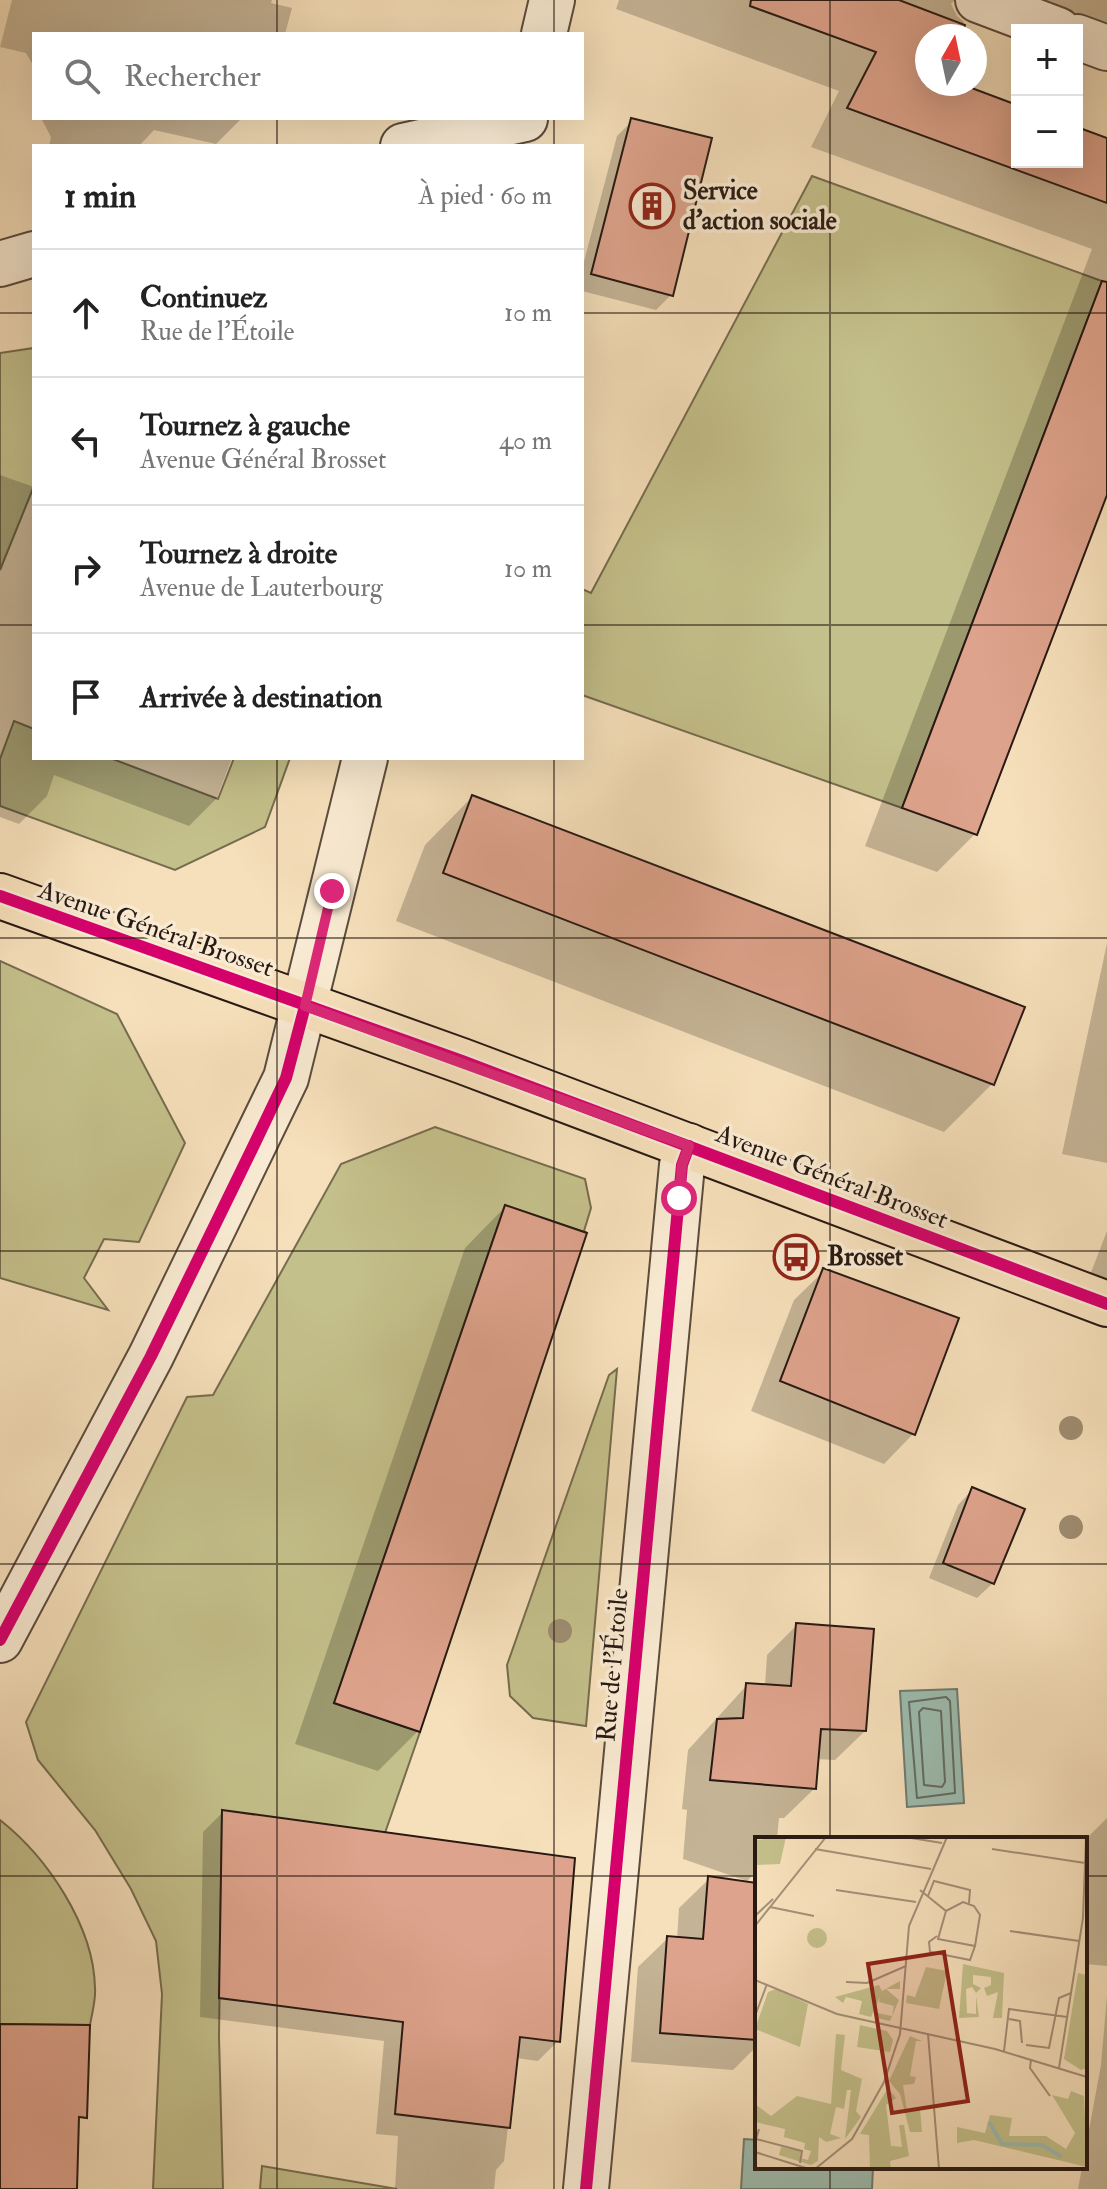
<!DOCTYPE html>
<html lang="fr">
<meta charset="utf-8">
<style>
body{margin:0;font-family:"IM FELL Double Pica",serif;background:#f2f2f2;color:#222}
.controls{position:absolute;right:24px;top:24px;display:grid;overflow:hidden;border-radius:0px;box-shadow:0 8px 32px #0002}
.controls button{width:72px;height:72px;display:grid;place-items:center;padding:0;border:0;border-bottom:2px solid #e0e0e0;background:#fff;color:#222;font:40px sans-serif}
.compass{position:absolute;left:915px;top:24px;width:72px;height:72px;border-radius:50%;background:#fff;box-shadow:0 8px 32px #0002;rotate:9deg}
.stop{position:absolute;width:24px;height:24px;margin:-18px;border:6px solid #db2777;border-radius:50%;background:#fff}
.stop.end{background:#db2777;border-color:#fff;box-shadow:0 2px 8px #0008}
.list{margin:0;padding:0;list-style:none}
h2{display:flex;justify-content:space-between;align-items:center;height:104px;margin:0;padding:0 32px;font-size:34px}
h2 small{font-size:26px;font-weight:400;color:#767676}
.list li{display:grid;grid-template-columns:52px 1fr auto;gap:24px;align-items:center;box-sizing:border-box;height:128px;padding:0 32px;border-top:2px solid #e0e0e0}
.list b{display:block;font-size:30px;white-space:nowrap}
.list p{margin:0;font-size:26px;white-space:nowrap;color:#767676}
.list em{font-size:26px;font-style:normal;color:#767676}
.icon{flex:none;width:44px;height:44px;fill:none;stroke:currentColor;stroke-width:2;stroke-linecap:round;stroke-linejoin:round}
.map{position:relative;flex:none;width:1107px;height:2189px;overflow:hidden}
.search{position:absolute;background:#fff;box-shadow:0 8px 32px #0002;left:32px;top:32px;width:552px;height:88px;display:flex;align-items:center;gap:20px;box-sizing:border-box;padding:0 28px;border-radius:0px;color:#767676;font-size:30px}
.panel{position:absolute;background:#fff;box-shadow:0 8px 32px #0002;left:32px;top:144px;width:552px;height:616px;border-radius:0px}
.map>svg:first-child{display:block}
.green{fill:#c4c08b;stroke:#766c4f;stroke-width:2}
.water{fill:#9dbdb0;stroke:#6e7b71;stroke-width:2}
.shadow{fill:#0003}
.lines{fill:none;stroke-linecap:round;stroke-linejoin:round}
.shore{stroke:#626b62;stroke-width:2}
.building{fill:#dea38c;stroke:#281913;stroke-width:2}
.minor-casing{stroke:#5c4b3d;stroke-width:48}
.major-casing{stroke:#281913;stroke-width:48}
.minor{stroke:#f9ebd3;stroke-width:44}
.major{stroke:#f6e0bb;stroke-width:44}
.cycleway-casing{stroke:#f9ebd3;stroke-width:17}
.cycleway{stroke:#d6006c;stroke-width:12}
.tree{fill:#9f8e72}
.route{stroke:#db2777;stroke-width:10}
.grid{fill:none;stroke:#281913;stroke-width:2;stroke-opacity:0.55}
.labels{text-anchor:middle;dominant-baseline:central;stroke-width:7;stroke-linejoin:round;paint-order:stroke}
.poi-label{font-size:26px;font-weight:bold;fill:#281913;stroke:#f9ebd3;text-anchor:start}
.street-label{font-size:26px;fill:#281913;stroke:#f9ebd3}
.inset-river{fill:none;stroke:#9dbdb0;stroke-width:4}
.inset-road{fill:none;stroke:#a49078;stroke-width:2}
.view{fill:#8f2418;fill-opacity:0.15;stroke:#8f2418;stroke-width:4}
.inset-edge{fill:none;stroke:#281913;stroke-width:4}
</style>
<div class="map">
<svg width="1107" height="2189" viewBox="0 0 1107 2189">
<rect width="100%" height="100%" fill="#f6e0bb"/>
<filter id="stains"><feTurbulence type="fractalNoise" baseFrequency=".0025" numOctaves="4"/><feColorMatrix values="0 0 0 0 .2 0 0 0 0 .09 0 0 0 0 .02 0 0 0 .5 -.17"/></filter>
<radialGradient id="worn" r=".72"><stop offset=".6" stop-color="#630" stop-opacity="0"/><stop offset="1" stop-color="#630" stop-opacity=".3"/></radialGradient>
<path class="green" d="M812,176L1102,281L902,808L582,695V589L591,593Z
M34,348V486L0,570V353Z
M14,721L34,729V758H110L218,799L234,758H290L265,827L175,870L0,806V759Z
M0,961L117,1014L185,1143L139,1242L104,1239L84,1278L108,1310L0,1278Z
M435,1127L585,1179L591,1208L584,1231L587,1233L505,1205L334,1703L420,1732L385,1833L222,1811L219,2037L223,2189H153L162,1994L156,1941L131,1889L95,1830L38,1760L26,1722L187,1397L213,1395L341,1164Z
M617,1369L586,1726L533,1718L510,1696L507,1665L609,1375Z
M0,1820C47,1857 94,1926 95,1988C96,2000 92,2013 90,2025L0,2024Z
M262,2166L397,2189H260Z"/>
<path class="water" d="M957,1689L964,1803L907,1807L900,1691Z
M744,2139L757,2140V2167H873L872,2189H741Z"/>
<path class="shadow" d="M12,0H272L271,3L292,8L285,34H34V67L26,53L0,47Z
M619,0H955L951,4L957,16L964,22L959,36H927V84H956L1017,107V162H1077V129L1107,140V489L975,834L937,872L865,846L1092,249L811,147L839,91L616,9Z
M1005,0H1107V38Z
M41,118H242L216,144L154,130L139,146H49L51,137Z
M632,121L671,295L656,310L582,291V269L617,136Z
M0,475L34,487V758H232L217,798L189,826L54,775L47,796L19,824L0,817Z
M472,797L1023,1008L992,1084L944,1132L396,921L425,845Z
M1107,943V1163L1062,1154Z
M505,1207L418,1731L378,1771L295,1744L465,1248Z
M1107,1231V1281L1090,1275Z
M824,1271L913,1434L884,1464L751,1411L794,1300Z
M973,1489L993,1583L977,1598L929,1578L958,1505Z
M797,1625L865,1731L835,1760L816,1759L814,1789L784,1818H779L777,1839H757V1871L747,1881L683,1859L687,1810L682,1809L688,1750L747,1685L765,1686L767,1655Z
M223,1812L558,2041L538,2061L516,2058L504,2161L496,2170L494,2189H395L398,2136L376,2134L384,2041L200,2017L203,1832Z
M1107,1818V1966L1085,1964V1840Z
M709,1879L757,1885V2046L733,2070L631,2062L638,1967L668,1938L677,1939L679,1908Z
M1107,1996V2189H1078L1101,2065Z"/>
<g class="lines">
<path class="shore" d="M946,1697L950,1701L955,1793L917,1798L909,1702Z
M923,1708L941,1711L945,1782L942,1787L924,1785L919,1712Z"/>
</g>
<path class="building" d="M751,0H899L965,25L961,36H927V84H961L1017,105V162H1077V127L1107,138V203L847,108L876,52L750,6Z
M631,118L712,138L673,296L591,274Z
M1102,281L1107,282V495L977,835L902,808Z
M472,795L1025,1007L994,1085L443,873Z
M505,1205L587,1233L420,1732L334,1703Z
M823,1268L959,1318L915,1435L780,1381Z
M972,1487L1025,1509L994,1584L943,1563Z
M796,1623L874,1629L866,1731L821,1729L816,1789L710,1780L717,1719L743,1718L746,1683L791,1686Z
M222,1810L575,1858L560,2042L520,2037L510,2128L395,2114L403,2022L219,1998Z
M708,1876L757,1883V2040L660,2033L667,1936L703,1939Z
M0,2024L90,2025L87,2118L79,2117L77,2189H0Z"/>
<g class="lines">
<g class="minor-casing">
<path id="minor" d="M978,0L1058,30
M544,34L552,0
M1077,37L1107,48
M403,146L525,119
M0,264L34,254
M0,1640L151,1356L286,1078L365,758
M586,2189L682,1165L689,1146"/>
</g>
<g class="major-casing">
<path id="major" d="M0,896L462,1061L1107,1304"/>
</g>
<use href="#minor" class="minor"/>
<use href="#major" class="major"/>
<g class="cycleway-casing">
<path id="cycleway" d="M0,896L462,1061L1107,1304
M0,1640L151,1356L252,1149L286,1078L305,1006
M586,2189L682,1165L689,1146"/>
</g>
<use href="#cycleway" class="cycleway"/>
</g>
<g class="tree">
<circle cx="1071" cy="1428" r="12"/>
<circle cx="1071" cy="1527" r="12"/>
<circle cx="560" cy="1631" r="12"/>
</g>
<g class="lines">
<path class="route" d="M332,891L305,1006L689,1146L682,1165L679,1198"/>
</g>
<path class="grid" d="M277,0V34M554,0V34M830,0V1839M277,118V146M554,118V146M0,313H34M582,313H1107M0,625H34M582,625H1107M277,758V2189M554,758V2189M0,938H1107M0,1251H1107M0,1564H1107M0,1876H757M1085,1876H1107M830,2167V2189"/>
<defs>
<g id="building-ring" transform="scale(2.3)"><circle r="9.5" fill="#f9ebd3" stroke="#8f2418" stroke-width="1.5"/><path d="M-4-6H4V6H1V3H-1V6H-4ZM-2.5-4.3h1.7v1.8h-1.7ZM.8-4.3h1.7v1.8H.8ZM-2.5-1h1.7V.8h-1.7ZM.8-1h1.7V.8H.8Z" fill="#8f2418"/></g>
<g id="bus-ring" transform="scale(2.3)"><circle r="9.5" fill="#f9ebd3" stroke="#8f2418" stroke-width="1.5"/><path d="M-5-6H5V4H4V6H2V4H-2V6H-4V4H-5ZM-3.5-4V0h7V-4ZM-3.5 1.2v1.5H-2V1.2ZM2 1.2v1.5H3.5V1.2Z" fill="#8f2418"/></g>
</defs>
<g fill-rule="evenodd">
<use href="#building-ring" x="652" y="206"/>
<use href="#bus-ring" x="796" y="1257"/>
</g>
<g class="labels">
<g class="poi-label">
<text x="683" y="191">Service<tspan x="683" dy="30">d'action sociale</tspan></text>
<text x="827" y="1257">Brosset</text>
</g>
<g class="street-label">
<text transform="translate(156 929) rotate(19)">Avenue Général Brosset</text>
<text transform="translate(832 1177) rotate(21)">Avenue Général Brosset</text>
<text transform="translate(613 1665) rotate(-85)">Rue de l'Étoile</text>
</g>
</g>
<g transform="translate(755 1837)">
<rect width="332" height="332" fill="#f6e0bb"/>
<path d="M31,0L25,27L0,28V3ZM52 101a10 10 0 1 1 20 0a10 10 0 1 1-20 0ZM208,127L249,136L247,181H238L243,155L232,159L229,151L236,148V140L218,138V147L226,151L221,156L217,150L211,152L212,176L221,177V159L224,180L204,181ZM171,130L192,134L184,172L151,166L152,158L160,160ZM323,136L332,138V231L326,233L309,222ZM145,144V152H131L144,163L135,184L121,181L122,176L137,179L139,169L124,165L125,160L116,180L104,177L107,164L91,160L88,166L80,160L124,148L127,154ZM21,152L53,167L45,210L0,192L13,155ZM105,188L132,194L138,203L135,215L102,210ZM81,197L90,198L86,233L107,242L101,274L106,280L90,302L96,253H92L89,272L81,270L75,297L86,301L71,305L64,300L63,324L56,328L24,318L26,310L46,314L45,321L53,323L56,314L49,312L50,306L29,300L30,292L0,285V267L16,279L42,259L76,267ZM155,199L167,204H161L155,239L161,240L159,247L148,248L152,274L165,272L167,295H155L145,257L134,244ZM133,251L141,261L131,268L136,309L147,310L144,288H149L154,319L135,324L136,332H115L114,298L105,297ZM316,254L329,259L332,330L219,303L202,306V290L230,296L235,278L257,281L254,299H291L311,312L320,296L297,258L313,262Z" fill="#c4c08b"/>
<path class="inset-river" d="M234,285L247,307L287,308L307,320"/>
<path class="inset-road" d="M150,0L187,6M60,12L176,32M237,12L330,26M81,53L161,65M165,53L191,74L208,65L219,69L225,78L220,109L183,102L191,74M173,59L179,44L215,53L214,66M15,70L59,79M0,79L18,62M0,89L71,0M255,94L324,104M182,99L174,105L175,115L215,123L220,109M0,143L82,177L240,212L332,240M91,145L112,146L151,129M0,179L12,147M254,182L265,184L267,206M173,197L184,332M271,208L294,211L304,161L316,156M249,214L254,172L312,180M276,223L275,231L295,259M304,231L328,81L331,0M4,292L1,302L47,314L45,326M0,315L54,332M60,332L97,302L129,245L145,197L154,89L192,0"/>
<path class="view" d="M189,115L213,264L137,276L113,127Z"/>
<rect width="332" height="332" class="inset-edge"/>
</g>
<rect width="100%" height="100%" filter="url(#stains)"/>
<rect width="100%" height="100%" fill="url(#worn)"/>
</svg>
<div class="controls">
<button>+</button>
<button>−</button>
</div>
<svg class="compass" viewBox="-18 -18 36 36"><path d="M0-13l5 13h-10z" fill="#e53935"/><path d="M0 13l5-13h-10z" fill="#767676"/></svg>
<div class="stop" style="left:679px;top:1198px"></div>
<div class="stop end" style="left:332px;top:891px"></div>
<div class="search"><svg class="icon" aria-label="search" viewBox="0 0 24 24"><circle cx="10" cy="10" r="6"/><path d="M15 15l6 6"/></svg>Rechercher</div>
<section class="panel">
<h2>1 min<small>À pied · 60 m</small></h2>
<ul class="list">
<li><svg class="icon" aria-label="ahead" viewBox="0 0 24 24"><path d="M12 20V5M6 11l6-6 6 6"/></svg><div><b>Continuez</b><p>Rue de l'Étoile</p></div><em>10 m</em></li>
<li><svg class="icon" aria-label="left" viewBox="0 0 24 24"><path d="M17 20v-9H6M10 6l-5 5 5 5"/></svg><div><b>Tournez à gauche</b><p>Avenue Général Brosset</p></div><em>40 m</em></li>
<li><svg class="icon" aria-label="right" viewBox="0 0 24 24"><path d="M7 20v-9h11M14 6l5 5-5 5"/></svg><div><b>Tournez à droite</b><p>Avenue de Lauterbourg</p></div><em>10 m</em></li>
<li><svg class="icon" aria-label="arrive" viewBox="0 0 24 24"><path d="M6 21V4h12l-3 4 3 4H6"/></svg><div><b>Arrivée à destination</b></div></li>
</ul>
</section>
</div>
